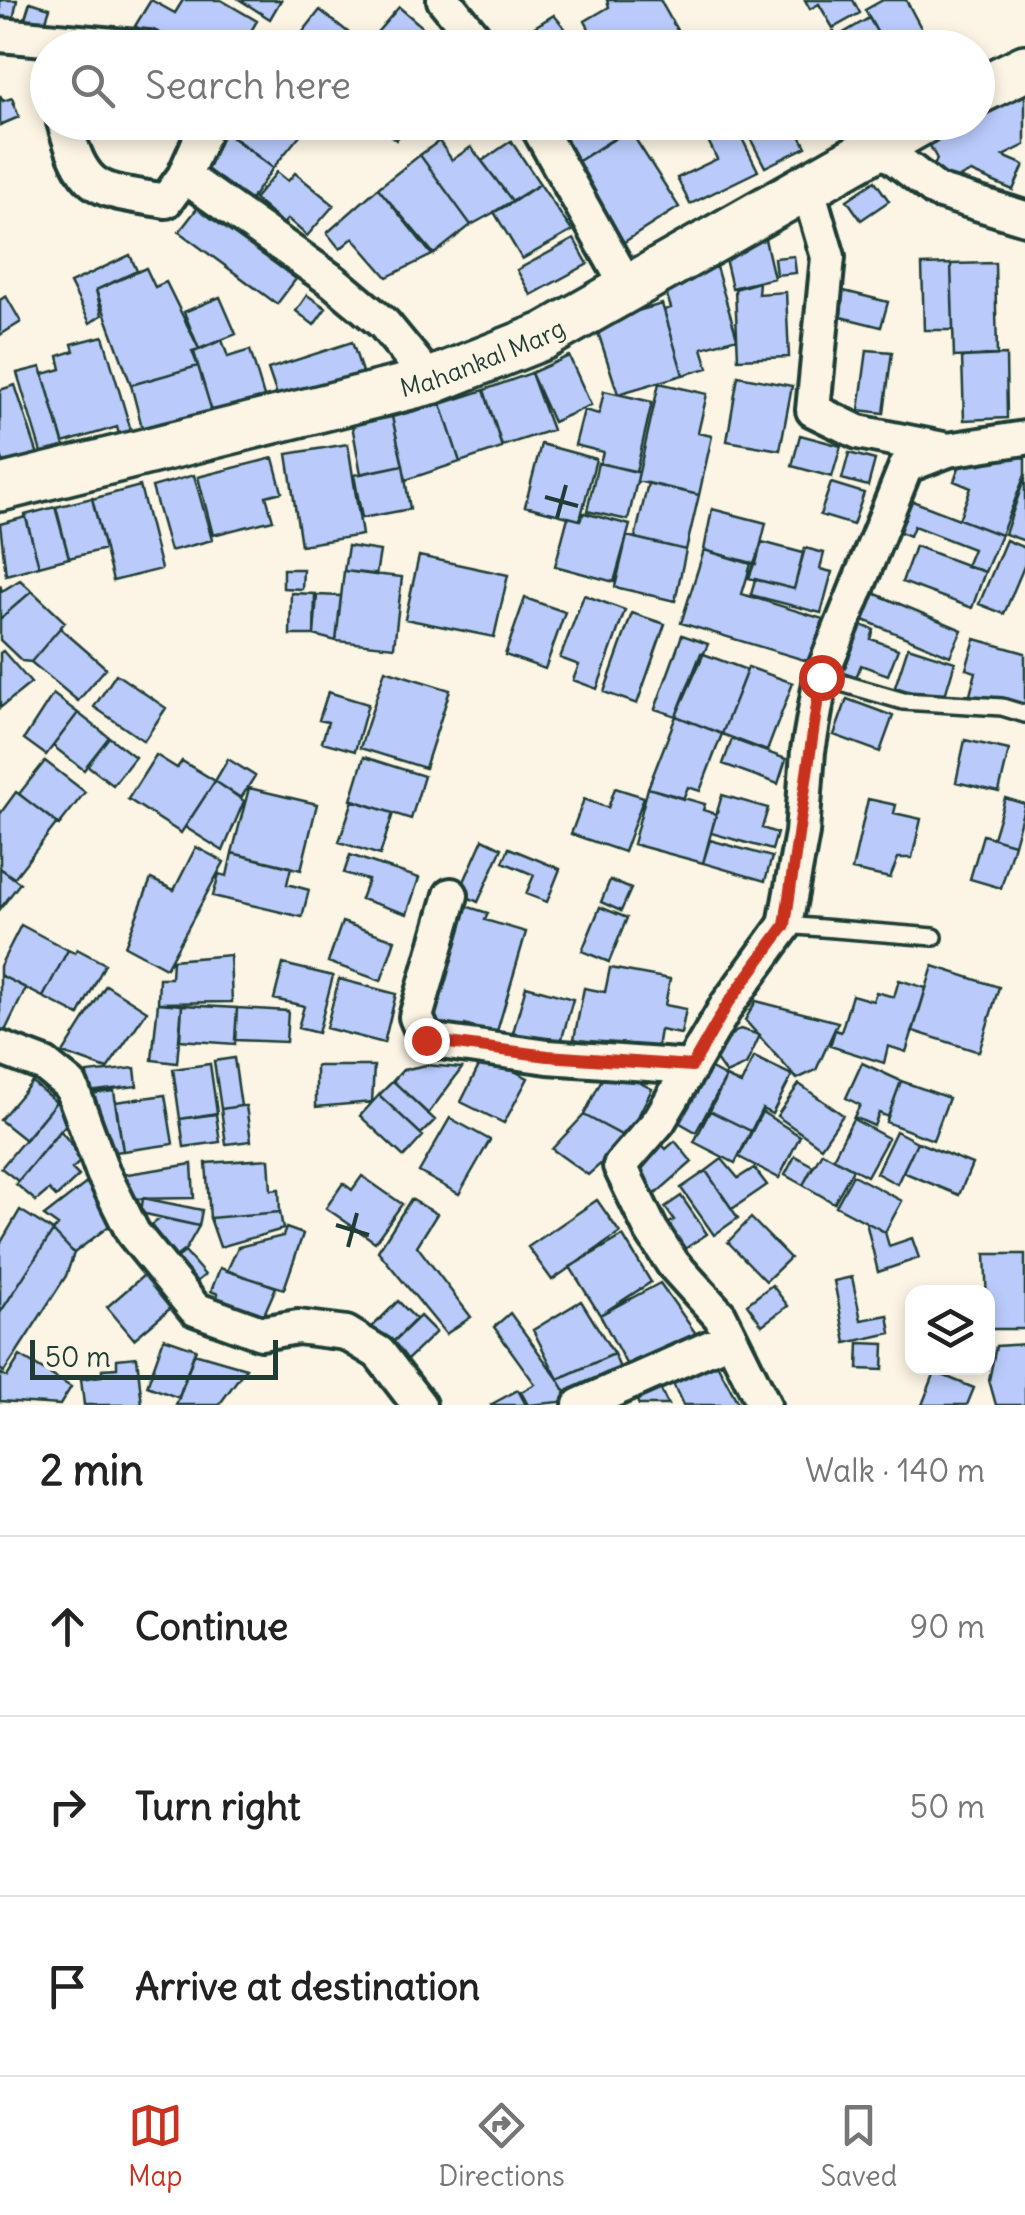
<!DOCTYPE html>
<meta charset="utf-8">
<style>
body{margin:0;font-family:Delius,sans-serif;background:#f6f6f6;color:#222}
.controls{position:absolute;right:30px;bottom:30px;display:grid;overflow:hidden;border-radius:20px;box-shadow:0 5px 15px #0003}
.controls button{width:90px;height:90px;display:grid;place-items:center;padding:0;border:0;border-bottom:2px solid #e0e0e0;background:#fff;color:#222;font:50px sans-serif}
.scale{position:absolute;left:30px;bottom:25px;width:248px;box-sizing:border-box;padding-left:10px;border:5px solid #1f3d34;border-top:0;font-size:28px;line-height:35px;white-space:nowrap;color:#1f3d34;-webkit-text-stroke:8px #fcf5e5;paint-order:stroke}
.stop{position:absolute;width:30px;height:30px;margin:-22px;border:8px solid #c8321e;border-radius:50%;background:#fff}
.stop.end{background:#c8321e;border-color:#fff;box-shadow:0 2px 10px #0008}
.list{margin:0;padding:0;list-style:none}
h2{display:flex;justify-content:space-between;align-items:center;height:130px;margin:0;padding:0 40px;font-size:42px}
h2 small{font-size:32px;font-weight:400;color:#767676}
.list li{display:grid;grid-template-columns:65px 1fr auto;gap:30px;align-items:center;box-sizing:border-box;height:180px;padding:0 40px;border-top:2px solid #e0e0e0}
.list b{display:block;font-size:38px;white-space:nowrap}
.list em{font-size:32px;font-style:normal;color:#767676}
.icon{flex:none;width:55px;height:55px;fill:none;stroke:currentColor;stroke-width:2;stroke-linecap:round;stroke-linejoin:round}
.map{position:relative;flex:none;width:1025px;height:1405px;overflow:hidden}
.search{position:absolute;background:#fff;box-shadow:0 5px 15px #0003;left:30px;right:30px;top:30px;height:110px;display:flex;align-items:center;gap:25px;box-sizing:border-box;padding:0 35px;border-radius:55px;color:#767676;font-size:38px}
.sheet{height:670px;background:#fff}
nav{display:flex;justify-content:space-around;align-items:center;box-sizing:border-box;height:140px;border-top:2px solid #e0e0e0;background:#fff;font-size:28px;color:#767676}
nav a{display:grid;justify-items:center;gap:5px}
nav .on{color:#c8321e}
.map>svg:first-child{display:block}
.building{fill:#bacbfb;stroke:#1f3d34;stroke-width:2.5}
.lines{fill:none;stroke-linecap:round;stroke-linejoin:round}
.lane-casing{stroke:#1f3d34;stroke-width:22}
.street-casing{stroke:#1f3d34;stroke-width:40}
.secondary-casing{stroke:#1f3d34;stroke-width:52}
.lane{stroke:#fcf5e5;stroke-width:15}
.street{stroke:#fcf5e5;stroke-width:32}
.secondary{stroke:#fcf5e5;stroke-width:45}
.route{stroke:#c8321e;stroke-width:12}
.ticks{fill:none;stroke:#1f3d34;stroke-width:4}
.labels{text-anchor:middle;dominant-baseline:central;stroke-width:9;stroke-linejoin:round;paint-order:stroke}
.street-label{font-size:25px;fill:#1f3d34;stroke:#fcf5e5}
</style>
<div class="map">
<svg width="1025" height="1405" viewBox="0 0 1025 1405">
<rect width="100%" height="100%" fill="#fcf5e5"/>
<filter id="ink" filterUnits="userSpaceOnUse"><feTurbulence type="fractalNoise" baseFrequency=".01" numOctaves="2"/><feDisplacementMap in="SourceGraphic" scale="20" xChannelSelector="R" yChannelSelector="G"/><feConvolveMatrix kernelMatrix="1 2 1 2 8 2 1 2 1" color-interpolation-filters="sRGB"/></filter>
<g filter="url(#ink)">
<path class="building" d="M0,0H17L13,21L0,18Z
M151,0L175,13L183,0H221L257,21L241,48H173L135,26Z
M240,0H281L270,19Z
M607,0H660L687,48H599L585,21L609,7Z
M805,0H853L860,13L833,28L819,4L810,9Z
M883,0H906L928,41L917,48H886L865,10Z
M30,2L50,8L44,27L24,21Z
M399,7L447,48H387L374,36Z
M320,10L368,48H302L295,42Z
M554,15L581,48H513L510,42Z
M869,18L886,48H850L842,34Z
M834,31L843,48H820L816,41Z
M1025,82V145L1003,156L1024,165L1013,190L971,172L955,180L930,175L937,159L928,142L967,122H978V117L990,111L985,102Z
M0,95L3,101L12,98L19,117L0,125Z
M228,122H284L300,135L273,168L223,129Z
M373,122H410L396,140Z
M553,122H607L616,138L577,162Z
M699,122H734L758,171L690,204L677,178L717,159Z
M761,122H793L806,147L765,167L746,130Z
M218,127L273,168L249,202L194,159Z
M629,129L679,207L621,244L571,166Z
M439,141L452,160L471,147L513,202L471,225L420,155Z
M511,141L540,184L513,202L482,161Z
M420,155L471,225L434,254L378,188Z
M277,172L288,181L295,173L334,205L307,236L288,219L283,224L254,199Z
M875,181L889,201L861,220L847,200Z
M540,184L572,231L522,259L494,212Z
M378,188L432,255L387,277L353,238L340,249L327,233Z
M199,206L296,279L277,304L179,232Z
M574,239L588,264L531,295L517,270Z
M765,239L774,278L732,288L724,254Z
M130,255L137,271L96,290L102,315L90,323L70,283Z
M794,256L796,273L776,275L774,258Z
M995,263L997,355L954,357L951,264Z
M951,264L953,330H924L922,265Z
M716,267L737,338L702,348L708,368L683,375L664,310L671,308L663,283Z
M146,268L155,287L166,282L199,349L192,351L198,366L131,385L96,290Z
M759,282L758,294L786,292L789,357L738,359L735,289Z
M836,289L888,302L881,327L829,314Z
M307,295L326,308L314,325L296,311Z
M6,296L21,322L0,335V300Z
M220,297L236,334L199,349L184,312Z
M662,304L683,375L618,394L595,323Z
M103,336L132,434L120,438L117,427L63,443L43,374L61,369L58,356L74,351L72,344Z
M222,340L228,357L250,350L265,400L213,415L194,352Z
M352,342L364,378L280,404L268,369Z
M867,350L892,352L884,413L859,410Z
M1006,355L1007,418L964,420L962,357Z
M569,356L591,405L553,422L531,373Z
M198,366L213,415L143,431L131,385Z
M41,367L66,452L43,459L17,373Z
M531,373L552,430L502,446L484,390Z
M738,376L792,386L780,450L727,441Z
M659,383L707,394L698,433L712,436L699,495L637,481Z
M15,385L38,455L5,466L0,453V390Z
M484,390L502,448L460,462L441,404Z
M604,391L652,402L636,472L600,463L603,452L575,445L584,410L599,414Z
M441,404L460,462L406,480L392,417Z
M392,417L403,465L361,474L352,425Z
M800,435L841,446L832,477L792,466Z
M348,444L362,535L301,545L287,454Z
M541,444L596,459L580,520L525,506Z
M1000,448L1025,458V475L1001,535L959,519L971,488L954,481L963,457L980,464L985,451Z
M849,453L875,460L868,486L842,479Z
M273,458L282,492L266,496L273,520L213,535L198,477Z
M598,463L639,472L628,520L587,511Z
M403,465L410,509L362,518L354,475Z
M194,475L212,540L170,551L152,487Z
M1025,477V541L1005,534Z
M648,483L699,495L686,550L635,538Z
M831,483L864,493L853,525L820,515Z
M140,486L161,569L113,581L92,499Z
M902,497L1001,535L985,572L966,566L973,549L914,526L910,536L890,528Z
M92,498L105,549L69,558L56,507Z
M55,507L69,558L39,566L25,515Z
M712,509L766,523L756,564L704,550Z
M584,513L630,525L614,582L555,566L568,517L580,520Z
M26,517L39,566L6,575L0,524Z
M627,536L686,550L675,601L615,587Z
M1006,540L1025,548V564L1004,614L979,604Z
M762,542L803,553L794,589L749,578Z
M348,546L380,551L376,575L344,571Z
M915,546L985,572L972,608L902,582Z
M805,548L824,553L820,569L832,572L821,613L751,595L755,579L794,589Z
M704,550L751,564L742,594L823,619L811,662L681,623Z
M419,556L508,575L494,637L405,619Z
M283,569H303L302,589L283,588Z
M344,571L402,577L394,647L336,641Z
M20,580L32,591L0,619V585L2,591Z
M32,591L65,622L31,662L22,661L0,640V619Z
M871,592L962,630L950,656L859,618Z
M291,593L315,594L314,635H290Z
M317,595L341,596L336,641L314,635Z
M584,595L625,610L597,689L573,680L579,665L560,658Z
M525,598L565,612L545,669L505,655Z
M632,613L665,624L637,704L604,692Z
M849,620L874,630L871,639L898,649L888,675L861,665L856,678L831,668Z
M60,628L106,668L78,701L31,662Z
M682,635L708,644L676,716L655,709Z
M975,639L1025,653V711L970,695L976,672L966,669Z
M908,647L955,662L943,702L895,687Z
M3,651L31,683L0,708V653Z
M701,653L747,670L722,734L676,716Z
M748,667L793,683L767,751L722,734Z
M385,670L450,690L425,768L360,748Z
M116,674L166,708L144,741L94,707Z
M328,692L368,704L355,751L322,742L328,722L319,720Z
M53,694L78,713L46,755L24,739Z
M847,699L893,716L880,752L834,735Z
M78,713L109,737L84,770L53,746Z
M676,716L722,734L700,791L688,787L683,799L648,788Z
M109,737L135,757L113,785L87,765Z
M732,739L786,759L778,784L723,764Z
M965,740L1009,750L999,792L956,782Z
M156,755L177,768L182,761L215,781L181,833L128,799Z
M364,757L424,776L411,819L351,800Z
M228,759L255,776L241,798L215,781Z
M45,761L85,792L59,825L19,794Z
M215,781L244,801L223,851L185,827Z
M249,788L317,804L301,870L232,853Z
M615,788L644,797L624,852L571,834L584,799L608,808Z
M648,788L705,804L703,810L716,814L703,863L633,844Z
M16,792L57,823L14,878L0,868V814Z
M722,795L768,808L762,828L777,833L772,850L711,833Z
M1005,798L1025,804L1014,844L993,838Z
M868,799L896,805L894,813L921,819L912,858H898L890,878L852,870Z
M353,800L393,813L380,855L339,842Z
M983,835L1014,844L1001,888L970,879Z
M483,839L502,848L478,902L459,893Z
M710,840L772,857L765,881L703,863Z
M196,847L224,862L166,968L125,946L151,879L174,890Z
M509,848L560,869L547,902L526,894L534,875L503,862Z
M232,853L291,867L287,884L309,890L302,917L213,896L219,874L227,876Z
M350,855L419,878L407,914L361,899L368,880L344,873Z
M0,868L20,883L0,909Z
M610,880L631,889L621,911L601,902Z
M459,904L488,913L485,920L526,932L496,1035L465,1025L461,1037L438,1030L429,1006Z
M600,907L627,918L609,962L582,951Z
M342,922L395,940L381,981L328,962Z
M21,925L68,950L43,997L0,975V966Z
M77,949L105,964L79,1015L43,997L68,950L75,953Z
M230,955L232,1002L158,1003L159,978H171L172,960Z
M283,964L333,976L318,1033L298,1028L304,1006L274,999Z
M933,966L999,987L979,1052L913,1031Z
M610,968L670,979L665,1005L686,1009L681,1034L660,1030L656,1054L574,1039L584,988L605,992Z
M0,975L26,988L3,1035L0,1034Z
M339,979L396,994L384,1043L326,1028Z
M899,980L926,988L906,1052L888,1046L884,1063L830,1046L835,1030L841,1032L852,995L873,1001L876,992L894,997Z
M106,985L147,1011L107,1069L63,1053Z
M526,986L573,999L558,1053L511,1040Z
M756,1001L838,1022L816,1070L797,1079L745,1020Z
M158,1003L182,1005L177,1063L152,1060Z
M182,1005L237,1008L235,1044L180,1040Z
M237,1008L288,1011L286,1042L235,1040Z
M740,1029L760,1035L746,1065L726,1074L709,1050Z
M484,1056L528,1078L504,1123L461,1102Z
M754,1057L792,1075L772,1114L762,1109L751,1131L710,1111L726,1077L741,1084Z
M234,1058L241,1106L221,1109L214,1061Z
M862,1063L901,1081L888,1117L879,1113L874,1126L854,1117L860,1105L846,1098Z
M210,1064L217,1113L180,1119L173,1069Z
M426,1065L462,1068L428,1114L393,1081L403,1070Z
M704,1065L726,1077L696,1132L675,1120Z
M316,1066H374L372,1102L316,1107Z
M608,1067L652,1089L627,1138L584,1115Z
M135,1068L137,1086L88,1092L87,1073Z
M393,1081L435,1120L421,1134L379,1095Z
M901,1081L949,1098L933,1140L886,1122Z
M32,1082L56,1102L25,1140L0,1120Z
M799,1084L843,1115L821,1147L777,1116Z
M114,1091L123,1151L98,1154L90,1094Z
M165,1095L173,1144L123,1151L115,1102Z
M379,1095L423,1136L404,1157L360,1116Z
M56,1102L73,1116L18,1181L1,1168Z
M241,1106H246L251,1141L226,1144L221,1109Z
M710,1111L751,1131L735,1163L694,1142Z
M762,1112L800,1136L779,1178L739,1157Z
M216,1114L220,1142L184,1147L180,1119Z
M584,1115L629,1139L588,1175L552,1149Z
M450,1118L490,1140L459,1194L419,1172Z
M853,1119L888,1138L867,1176L833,1158Z
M60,1130L83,1159L72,1169L79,1176L56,1197L49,1190L36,1201L16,1184Z
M896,1131L917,1142L897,1184L876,1173Z
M656,1138L666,1149L675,1141L692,1162L652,1197L625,1166Z
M917,1142L972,1164L959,1195L903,1172Z
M822,1152L853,1169L834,1203L803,1185Z
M795,1156L813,1166L803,1185L785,1175Z
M269,1159L271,1190L279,1189L280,1212L210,1218L206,1163Z
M722,1159L738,1178L754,1168L767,1185L732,1209L706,1171Z
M192,1164L194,1198L127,1199L121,1175Z
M706,1171L738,1218L714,1235L681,1188Z
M853,1175L902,1201L885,1232L836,1206Z
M362,1176L402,1204L375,1242L326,1208L343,1183L352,1190Z
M93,1178L122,1216L74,1253L53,1231L58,1226L44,1216Z
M681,1196L707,1234L673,1257L656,1232L674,1220L665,1207Z
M143,1198L202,1210L199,1226L141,1213Z
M411,1199L437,1214L417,1246L471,1317L446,1334L378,1251Z
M597,1200L620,1233L552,1280L528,1247Z
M20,1210L53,1231L0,1313V1244Z
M280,1212L283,1229L220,1247L210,1218Z
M161,1218L199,1226L186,1249L172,1260L146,1229Z
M751,1218L790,1258L766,1281L728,1242Z
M866,1222L885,1232L889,1246L912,1238L919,1258L878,1272Z
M286,1228L303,1234L284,1289L227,1271L238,1247L283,1236Z
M53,1231L74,1253L66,1276L4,1372L0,1369V1313Z
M623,1236L651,1282L600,1315L570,1267Z
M185,1252L205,1275L189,1288L169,1264Z
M985,1254H1025V1329H988Z
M220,1268L276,1287L259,1326L213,1307L218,1294L211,1291Z
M151,1269L179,1301L134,1339L107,1307Z
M852,1277L861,1320L888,1315L891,1333L846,1343L834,1281Z
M660,1283L699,1338L631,1373L600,1315Z
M772,1285L788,1306L762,1325L747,1304Z
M398,1301L416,1319L389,1346L371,1328Z
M581,1301L614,1354L558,1379L533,1330Z
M510,1313L558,1379L571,1401L528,1405L521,1392L535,1384L494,1327Z
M420,1316L436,1332L405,1362L389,1346Z
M164,1338L196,1349L179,1398L147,1386Z
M859,1343L884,1344L883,1370L858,1369Z
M1025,1344V1405H996L989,1380L996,1346Z
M194,1353L246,1368L219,1405H176Z
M614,1354L625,1380L571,1401L558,1379Z
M20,1356L71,1387L60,1405L0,1401V1373L7,1377Z
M137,1357L142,1405H84L81,1379L102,1376V1369L117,1368V1359Z
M714,1358L739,1405H683L671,1379Z
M935,1372L974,1388L967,1405H922Z
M660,1388L668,1405H639L636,1398Z
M518,1390L526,1405H490Z"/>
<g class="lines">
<g class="lane-casing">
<path id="lane" d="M821,677L903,701L1002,707L1025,714
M785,925L934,937"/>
</g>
<g class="street-casing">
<path id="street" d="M444,0L483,48
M0,35L148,48
M64,122C85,195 97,189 166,201L184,176
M208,122L184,176L334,282L384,324L431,381
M535,122L628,288
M879,146L937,191L1025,218
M807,186L828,257L813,410L858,432L948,450
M451,895L416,1017L426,1040L548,1057L691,1067
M0,1048L45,1065L71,1086L103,1173L133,1233L195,1309L261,1333L298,1327L346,1333L379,1353L419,1405
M580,1405L731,1338
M764,1405L720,1316L673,1264L651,1230L620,1166L659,1121L727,1005L785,925L802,833L808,751L821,677L906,466L948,450L1025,438"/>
</g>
<g class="secondary-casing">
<g id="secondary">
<path d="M978,91L1025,68"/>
<path id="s1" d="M0,488L431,381L544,336L921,122"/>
</g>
</g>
<use href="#lane" class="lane"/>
<use href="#street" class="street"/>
<use href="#secondary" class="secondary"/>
</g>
</g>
<g class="lines" filter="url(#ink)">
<path class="route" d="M426,1040L548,1056L692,1066L727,1005L785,925L821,677"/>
</g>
<path class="ticks" d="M545,497L578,506M557,518L566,485M336,1225L369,1235M348,1247L357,1213"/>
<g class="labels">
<g class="street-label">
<text stroke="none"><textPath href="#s1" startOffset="500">Mahankal Marg</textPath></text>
</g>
</g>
</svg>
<div class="controls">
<button><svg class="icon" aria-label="layers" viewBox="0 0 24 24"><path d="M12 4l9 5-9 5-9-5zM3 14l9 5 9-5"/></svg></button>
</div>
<div class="scale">50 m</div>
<div class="stop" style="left:821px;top:677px"></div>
<div class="stop end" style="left:426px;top:1040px"></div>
<div class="search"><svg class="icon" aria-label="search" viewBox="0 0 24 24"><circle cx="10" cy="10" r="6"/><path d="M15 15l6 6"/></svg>Search here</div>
</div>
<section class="sheet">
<h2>2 min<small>Walk · 140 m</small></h2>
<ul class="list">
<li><svg class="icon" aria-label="ahead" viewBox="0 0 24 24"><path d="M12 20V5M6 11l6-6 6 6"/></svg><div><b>Continue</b></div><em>90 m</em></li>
<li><svg class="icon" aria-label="right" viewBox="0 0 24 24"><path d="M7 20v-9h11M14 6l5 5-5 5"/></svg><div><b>Turn right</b></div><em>50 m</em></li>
<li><svg class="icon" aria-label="arrive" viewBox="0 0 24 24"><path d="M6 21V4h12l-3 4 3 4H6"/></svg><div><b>Arrive at destination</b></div></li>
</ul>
</section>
<nav>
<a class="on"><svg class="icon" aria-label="map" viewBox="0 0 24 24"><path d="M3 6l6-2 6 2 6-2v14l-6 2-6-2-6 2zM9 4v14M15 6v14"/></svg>Map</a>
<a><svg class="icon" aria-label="directions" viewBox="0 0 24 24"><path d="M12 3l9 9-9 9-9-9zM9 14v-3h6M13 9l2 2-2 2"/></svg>Directions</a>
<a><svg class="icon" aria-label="saved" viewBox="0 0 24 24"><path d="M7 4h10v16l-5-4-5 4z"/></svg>Saved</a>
</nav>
